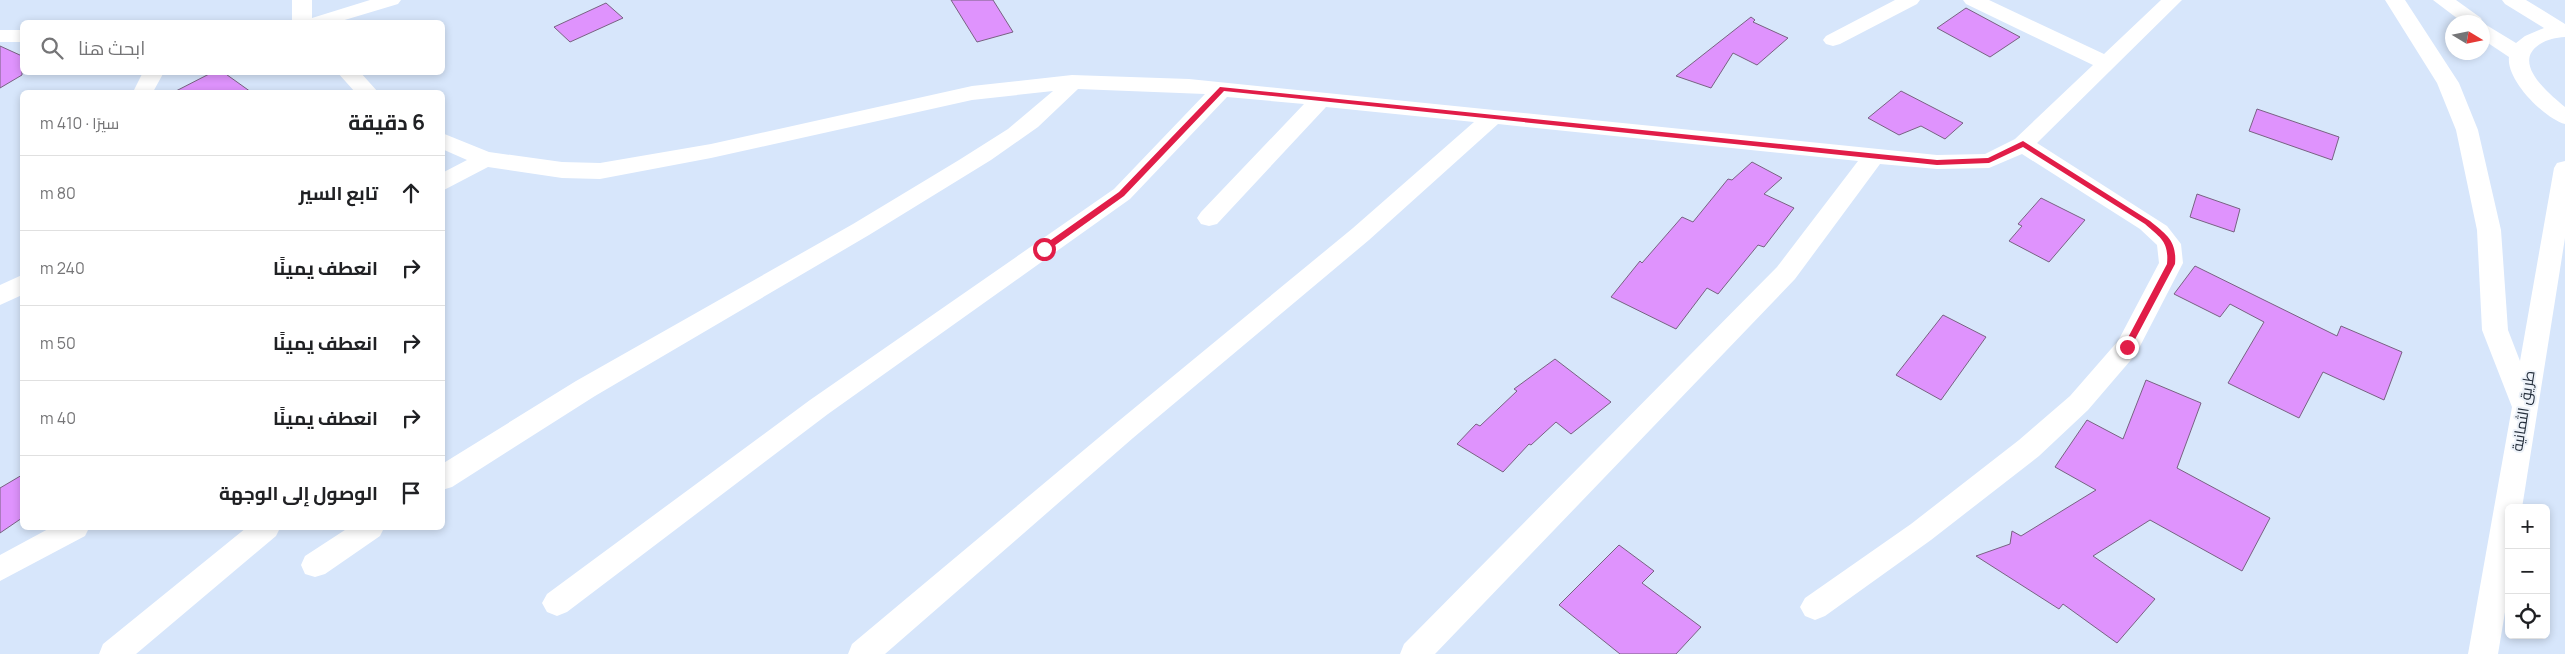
<!DOCTYPE html>
<html lang="ar">
<meta charset="utf-8">
<style>
body{margin:0;font-family:Manrope,Cairo,sans-serif;background:#f2f2f2;color:#202124;direction:rtl}
.controls{position:absolute;right:15px;bottom:15px;display:grid;overflow:hidden;border-radius:8px;box-shadow:0 2px 8px #0003}
.controls button{width:45px;height:45px;display:grid;place-items:center;padding:0;border:0;border-bottom:1px solid #e0e0e0;background:#fff;color:#202124;font:25px sans-serif}
.compass{position:absolute;left:2445px;top:15px;width:45px;height:45px;border-radius:50%;background:#fff;box-shadow:0 2px 8px #0003;rotate:100deg}
.stop{position:absolute;width:15px;height:15px;margin:-11px;border:4px solid #e11d48;border-radius:50%;background:#fff}
.stop.end{background:#e11d48;border-color:#fff;box-shadow:0 1px 5px #0008}
.list{margin:0;padding:0;list-style:none}
h2{display:flex;justify-content:space-between;align-items:center;height:65px;margin:0;padding:0 20px;font-size:21px}
h2 small{font-size:16px;font-weight:400;color:#757577}
.list li{display:grid;grid-template-columns:32px 1fr auto;gap:15px;align-items:center;box-sizing:border-box;height:75px;padding:0 20px;border-top:1px solid #e0e0e0}
.list b{display:block;font-size:19px;white-space:nowrap}
.list em{font-size:16px;font-style:normal;color:#757577}
.icon{flex:none;width:28px;height:28px;fill:none;stroke:currentColor;stroke-width:2;stroke-linecap:round;stroke-linejoin:round}
.map{position:relative;flex:none;width:2565px;height:654px;overflow:hidden;direction:ltr}
.search{position:absolute;background:#fff;box-shadow:0 2px 8px #0003;left:20px;top:20px;width:425px;height:55px;display:flex;align-items:center;gap:12px;box-sizing:border-box;padding:0 18px;border-radius:8px;color:#757577;font-size:19px}
.panel{position:absolute;background:#fff;box-shadow:0 2px 8px #0003;left:20px;top:90px;width:425px;height:440px;border-radius:8px;direction:rtl}
.map>svg:first-child{display:block}
.building{fill:#df93fd;stroke:#786282}
.lines{fill:none;stroke-linecap:round;stroke-linejoin:round}
.minor{fill:#fff;fill-rule:evenodd}
.route{fill:#e11d48}
.labels{text-anchor:middle;dominant-baseline:central;stroke-width:4;stroke-linejoin:round;paint-order:stroke}
.street-label{font-size:15px;fill:#242e3b;stroke:#edf2f9}
</style>
<div class="map">
<svg width="2565" height="654" viewBox="0 0 2565 654">
<rect width="100%" height="100%" fill="#d7e6fb"/>
<path class="building" d="M951,0H993L1013,32L977,42Z
M606,3L623,18L570,42L554,27Z
M1966,8L2020,37L1990,57L1937,28Z
M1751,17L1755,20L1753,22L1788,38L1757,65L1733,53L1711,88L1676,76Z
M0,46L22,56V75L0,88Z
M213,72H223L251,92H174Z
M1901,91L1963,123L1945,139L1921,126L1899,135L1868,118Z
M2257,109L2339,137L2332,160L2249,131Z
M1752,162L1782,178L1764,194L1794,208L1764,247L1758,245L1718,294L1707,288L1676,329L1611,297L1640,261L1642,263L1682,217L1693,222L1728,179L1732,180Z
M2197,194L2240,209L2234,232L2190,217Z
M2041,198L2085,220L2049,262L2009,241L2022,226L2018,224Z
M2195,266L2337,336L2341,326L2402,352L2384,400L2323,372L2299,418L2228,383L2264,322L2230,304L2220,317L2174,294Z
M1943,315L1986,337L1941,400L1896,375Z
M1555,359L1611,402L1571,434L1556,422L1531,445L1529,444L1503,472L1457,444L1476,424L1480,426L1517,391L1514,389Z
M2146,380L2201,403L2177,468L2270,518L2242,571L2150,520L2093,556L2155,599L2117,643L2063,604L2059,609L1976,556L2010,544L2012,531L2021,536L2096,490L2055,467L2087,420L2123,439Z
M22,475V518L0,533V488Z
M1619,545L1654,571L1642,583L1701,627L1676,654H1620L1559,605Z"/>
<g class="lines">
<path class="minor" d="M292,0H312V18L370,0H401L398,4L338,22H292Z
M1895,0H1920L1917,4L1840,44L1833,46L1826,44L1823,40L1826,36Z
M1963,0H1989L2104,54L2161,0H2182L2037,143L2167,226L2181,244L2183,263L2136,354L2088,410L2039,456L1931,540L1825,616L1815,620L1805,616L1800,607L1805,598L1911,524L2019,440L2070,396L2118,341L2159,263L2157,245L2140,229L2022,154L1989,168L1937,169L1880,164L1795,279L1435,654H1400L1404,644L1777,267L1858,161L1498,124L1369,240L1133,438L885,654H848L852,644L1115,424L1353,228L1474,122L1326,107L1217,224L1209,226L1201,224L1197,218L1201,212L1304,104L1227,97L1130,199L828,414L567,612L557,616L547,612L542,603L547,594L810,400L1114,189L1205,94L1078,89L1038,127L991,160L869,235L595,396L452,487L442,490V464L576,381L853,224L959,160L1008,129L1053,91L972,100L711,158L600,179L562,178L488,167L442,191V173L467,160L442,149V133L489,152L562,162L600,163L711,144L972,86L1072,75L1189,79L1937,155L1985,154L2015,139L2093,65L1966,4Z
M2385,0H2405L2459,83L2478,130L2501,230L2508,330L2520,361L2554,168L2557,163L2565,161V238L2522,508H2509V588L2498,654H2468L2512,407L2482,330L2477,230L2456,130L2437,83Z
M2433,0H2456L2481,18L2483,23L2516,43L2525,36L2544,28L2505,4L2502,0H2526L2565,24V37C2554,38 2544,40 2536,47C2514,66 2551,95 2565,107V124C2544,118 2506,80 2509,57L2482,39V22H2462Z
M0,30H22V42H0Z
M143,72H164L153,92H133Z
M337,72H360L378,92H355Z
M22,275V295L0,305V285Z
M50,528H89L85,536L0,581V555Z
M246,528H280L276,536L136,654H99L103,644Z
M348,528H384L380,536L325,574L315,577L305,574L301,565L305,556Z"/>
</g>
<path class="route" d="M1220,87L1937,160L1988,158L2023,141L2150,221C2167,235 2177,241 2175,264L2131,347L2127,350L2123,347L2167,264C2169,242 2161,238 2145,224L2023,147L1989,163L1937,165L1224,91L1124,196L1047,251H1041V247L1119,192Z"/>
<g class="labels">
<g class="street-label">
<text transform="translate(2523 411) rotate(-81)">طريق الثمانية</text>
</g>
</g>
</svg>
<div class="controls">
<button>+</button>
<button>−</button>
<button><svg class="icon" aria-label="locate" viewBox="0 0 24 24"><circle cx="12" cy="12" r="6"/><path d="M12 2v4M12 18v4M2 12h4M18 12h4"/></svg></button>
</div>
<svg class="compass" viewBox="-18 -18 36 36"><path d="M0-13l5 13h-10z" fill="#e53935"/><path d="M0 13l5-13h-10z" fill="#757577"/></svg>
<div class="stop" style="left:1044px;top:249px"></div>
<div class="stop end" style="left:2127px;top:347px"></div>
<div class="search"><svg class="icon" aria-label="search" viewBox="0 0 24 24"><circle cx="10" cy="10" r="6"/><path d="M15 15l6 6"/></svg>ابحث هنا</div>
<section class="panel">
<h2>6 دقيقة<small>سيرًا · 410 m</small></h2>
<ul class="list">
<li><svg class="icon" aria-label="ahead" viewBox="0 0 24 24"><path d="M12 20V5M6 11l6-6 6 6"/></svg><div><b>تابع السير</b></div><em>80 m</em></li>
<li><svg class="icon" aria-label="right" viewBox="0 0 24 24"><path d="M7 20v-9h11M14 6l5 5-5 5"/></svg><div><b>انعطف يمينًا</b></div><em>240 m</em></li>
<li><svg class="icon" aria-label="right" viewBox="0 0 24 24"><path d="M7 20v-9h11M14 6l5 5-5 5"/></svg><div><b>انعطف يمينًا</b></div><em>50 m</em></li>
<li><svg class="icon" aria-label="right" viewBox="0 0 24 24"><path d="M7 20v-9h11M14 6l5 5-5 5"/></svg><div><b>انعطف يمينًا</b></div><em>40 m</em></li>
<li><svg class="icon" aria-label="arrive" viewBox="0 0 24 24"><path d="M6 21V4h12l-3 4 3 4H6"/></svg><div><b>الوصول إلى الوجهة</b></div></li>
</ul>
</section>
</div>
